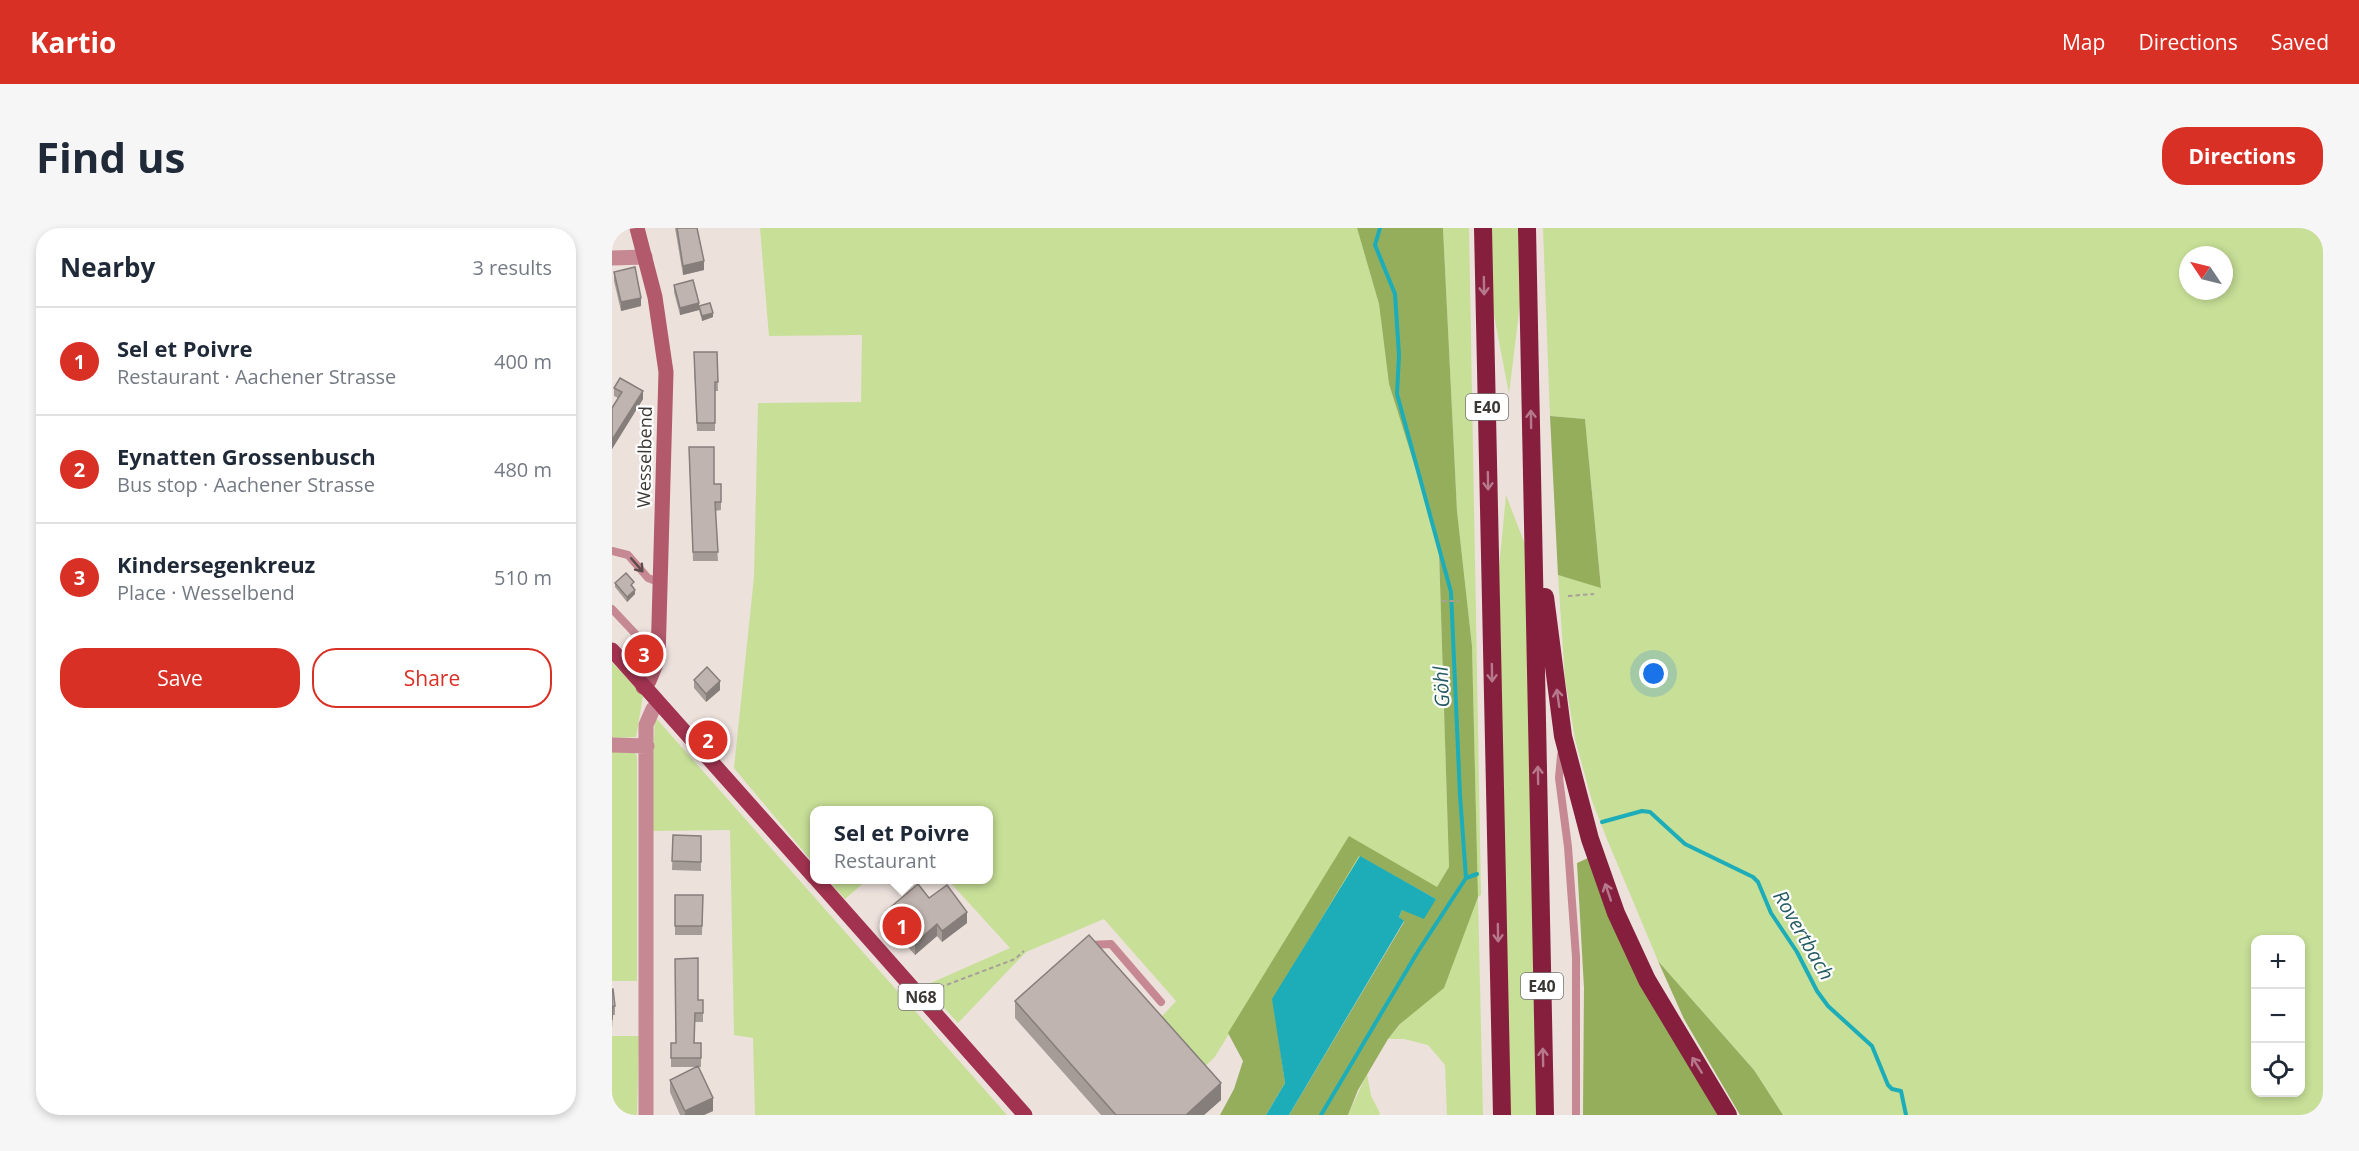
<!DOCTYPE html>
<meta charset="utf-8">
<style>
body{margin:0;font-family:"Open Sans",sans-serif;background:#f6f6f7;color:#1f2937}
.controls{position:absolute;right:18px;bottom:18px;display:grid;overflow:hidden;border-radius:12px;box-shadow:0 3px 9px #0003}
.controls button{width:54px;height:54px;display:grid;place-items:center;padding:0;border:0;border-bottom:2px solid #e0e1e3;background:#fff;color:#1f2937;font:30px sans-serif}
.compass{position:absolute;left:1567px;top:18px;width:54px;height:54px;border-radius:50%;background:#fff;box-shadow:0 3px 9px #0003;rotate:305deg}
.you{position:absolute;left:1042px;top:446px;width:21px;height:21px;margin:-15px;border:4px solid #fff;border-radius:50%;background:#1a73e8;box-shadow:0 0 0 9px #1a73e833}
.badge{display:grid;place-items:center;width:39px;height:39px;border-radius:50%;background:#d93025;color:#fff;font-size:20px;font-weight:700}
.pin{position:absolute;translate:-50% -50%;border:3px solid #fff;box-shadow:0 2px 6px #0006}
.popup{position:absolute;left:198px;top:578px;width:183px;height:78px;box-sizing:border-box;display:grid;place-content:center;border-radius:12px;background:#fff;filter:drop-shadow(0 2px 4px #0005);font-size:20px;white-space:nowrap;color:#747a83}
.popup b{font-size:22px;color:#1f2937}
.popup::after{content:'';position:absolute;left:50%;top:100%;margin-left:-12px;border:12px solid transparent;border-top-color:#fff}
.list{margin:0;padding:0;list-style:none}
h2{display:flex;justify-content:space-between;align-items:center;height:78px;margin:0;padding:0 24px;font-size:26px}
h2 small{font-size:20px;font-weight:400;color:#747a83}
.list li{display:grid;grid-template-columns:39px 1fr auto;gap:18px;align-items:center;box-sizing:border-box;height:108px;padding:0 24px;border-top:2px solid #e0e1e3}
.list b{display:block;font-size:22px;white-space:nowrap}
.list p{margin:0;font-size:20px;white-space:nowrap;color:#747a83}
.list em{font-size:20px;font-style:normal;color:#747a83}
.actions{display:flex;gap:12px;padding:18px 24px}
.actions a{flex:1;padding:14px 0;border:2px solid #d93025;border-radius:24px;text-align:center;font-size:21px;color:#d93025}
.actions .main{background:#d93025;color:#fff}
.icon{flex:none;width:33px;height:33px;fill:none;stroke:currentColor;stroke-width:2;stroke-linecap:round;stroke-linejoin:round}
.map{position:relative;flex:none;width:1711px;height:887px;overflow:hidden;border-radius:24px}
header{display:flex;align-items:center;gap:36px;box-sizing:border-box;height:84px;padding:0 30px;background:#d93025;color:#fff}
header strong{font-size:28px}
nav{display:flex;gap:33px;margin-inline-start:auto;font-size:21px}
.intro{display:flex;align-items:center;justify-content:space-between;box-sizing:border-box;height:144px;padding:0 36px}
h1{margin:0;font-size:42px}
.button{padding:15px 27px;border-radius:24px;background:#d93025;color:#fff;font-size:21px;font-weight:700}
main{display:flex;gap:36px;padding:0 36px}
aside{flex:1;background:#fff;border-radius:24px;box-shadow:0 3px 9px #0003}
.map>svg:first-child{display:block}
.green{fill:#c7df97;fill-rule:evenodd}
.forest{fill:#95ae5c}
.water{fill:#1cadb9}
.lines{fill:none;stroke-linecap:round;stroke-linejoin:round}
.stream{stroke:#1cadb9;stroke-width:4}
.path{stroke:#a89f9b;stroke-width:2;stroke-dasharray:4.5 3;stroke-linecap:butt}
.lane{stroke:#c68892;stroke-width:8}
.street{stroke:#c68892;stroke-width:15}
.secondary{stroke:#b2596c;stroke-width:15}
.primary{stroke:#a13350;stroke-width:15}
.highway{stroke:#851f3d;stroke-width:18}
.wall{fill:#a59b97}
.shaded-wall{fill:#867e7b}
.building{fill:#c0b4b0;stroke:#867e7b;stroke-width:1.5}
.oneway{stroke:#b6798b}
.oneway2{stroke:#5e4c4d}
.labels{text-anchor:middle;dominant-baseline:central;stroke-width:4.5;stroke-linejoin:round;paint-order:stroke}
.shield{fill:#fff;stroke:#767472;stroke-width:1.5}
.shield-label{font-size:16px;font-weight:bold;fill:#3c3836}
.street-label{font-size:18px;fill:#3c3836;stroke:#fff}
.water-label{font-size:20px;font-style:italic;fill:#265c61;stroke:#fff}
</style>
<header>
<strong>Kartio</strong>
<nav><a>Map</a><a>Directions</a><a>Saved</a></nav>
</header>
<div class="intro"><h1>Find us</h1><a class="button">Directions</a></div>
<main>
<aside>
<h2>Nearby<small>3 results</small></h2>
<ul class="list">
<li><span class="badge">1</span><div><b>Sel et Poivre</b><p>Restaurant · Aachener Strasse</p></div><em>400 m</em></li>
<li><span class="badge">2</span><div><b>Eynatten Grossenbusch</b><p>Bus stop · Aachener Strasse</p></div><em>480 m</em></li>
<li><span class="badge">3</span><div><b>Kindersegenkreuz</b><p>Place · Wesselbend</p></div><em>510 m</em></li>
</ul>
<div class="actions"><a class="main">Save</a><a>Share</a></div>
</aside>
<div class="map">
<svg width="1711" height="887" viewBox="0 0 1711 887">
<rect width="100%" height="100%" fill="#ede1dc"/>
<path class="green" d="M148,0H745L767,76L777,156L805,245L827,323L837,639L826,659L663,732L602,830L588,843L544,795L564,773L492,691L414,724L346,795L312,758L398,720L336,652H377V582H203V637L122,540L142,349L146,175L249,174L250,107L157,108Z
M831,0H857L869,667L866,669L871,887H835L833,837L816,817L792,811H776L788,797L866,669L860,418L845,283Z
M879,0H907L908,76L897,166L881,82Z
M931,0H1711V887H1171L1142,842L1046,733L995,611L980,573L963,511L953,451L946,347L989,359L973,191L938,188ZM1576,27H1612V63H1576ZM1644,712H1688V864H1644Z
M894,267L914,319L925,887H898L887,340Z
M0,434L31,468L24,509L0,510Z
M43,489L395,887H143L141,810L122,807L118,602L38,603Z
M0,519H19L25,528V753H0Z
M216,652H255L233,671Z
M0,808H27L25,887H0Z
M755,846L759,868L768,885L767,887H736Z"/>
<path class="forest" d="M745,0H831L845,283L860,418L866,669L832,760L788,796L776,811L746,862L736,887H677L792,694L787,689L790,682L824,671L747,628L661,771L673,855L654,887H608L622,861L631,833L616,805L737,608L825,659L837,639L827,323L805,245L777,156L767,76Z
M938,188L973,191L989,360L946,347Z
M976,630L1106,887H971L972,760L965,635Z
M1046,733L1142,842L1171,887H1128L1072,791Z"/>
<path class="water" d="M748,628L824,671L812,691L790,682L787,689L792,693L677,887H654L673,855L660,771Z"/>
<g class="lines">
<path class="stream" d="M990,594L1030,583L1038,584L1073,616L1141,649L1146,654L1159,685L1185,724L1205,763L1216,778L1260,818L1276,857L1280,861L1289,863L1294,887
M854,650L865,646
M709,887L805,725L854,650L848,567L839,364L785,166L787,127L783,66L763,17L768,0"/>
<path class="path" d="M956,368L982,366
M830,373H847
M321,762L403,731L412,723"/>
<path class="lane" d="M0,323L16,327L36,350L49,355
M0,381L46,430
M949,527L947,550L956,619L964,729V887
M478,717L499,716L549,774"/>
<path class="street" d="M0,30L33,29
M0,517L35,518
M34,887V497L41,481L47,476"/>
<path class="secondary" d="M25,0L43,69L54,144L46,431L37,453L31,459"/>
<path class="primary" d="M0,422L203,650
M205,652L413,887"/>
<path class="highway" d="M871,0L890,887
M915,0L933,887
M933,369L951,508L978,611L1004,685L1035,752L1116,887"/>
</g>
<path class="wall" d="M63,0H85L92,42L71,47Z
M2,44L29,78L9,83L2,53Z
M62,57L87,78L101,89L90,93L87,82L68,87L62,64Z
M105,124L106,163H103V203H85L82,133Z
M2,160L31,171L0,221V180L6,170L2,168Z
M77,219L102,256H109V282L103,283L106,333H81Z
M3,355L22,358L21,359L23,366L15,374L3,359Z
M82,452L108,462L94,474L82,460Z
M61,607L89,608V643L60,642Z
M63,667H91L90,707H63Z
M317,670L355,695L330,714L325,708L303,727L274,694V683Z
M0,761L3,778V787H1L0,801Z
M86,772H91V794H83L82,815H89V839H86L101,883L92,887H68L58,864V852L85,839H59V815H64Z
M403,773L609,872L592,887H489L403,790Z"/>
<path class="shaded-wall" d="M92,33V42L71,47V38Z
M29,70V78L9,83V74Z
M87,75V82L68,87V80Z
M101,85V89L90,93V88Z
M31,163V171L0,221V212Z
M23,362V366L15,374V369Z
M108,453V462L94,474V466Z
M355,684V695L330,714V703Z
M325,696V708L303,727V715Z
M609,855V872L592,887H574Z
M101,870V883L92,887H73V883Z"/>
<path class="building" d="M65,0H85L92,33L71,38Z
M23,39L29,70L9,74L2,44Z
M81,52L87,75L68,80L62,57Z
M98,75L101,85L90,88L87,78Z
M82,124H105L106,154H103V195H85Z
M8,150L31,163L0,212V180L10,164L2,160Z
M77,219H102V256H109V274H103L106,324H81Z
M14,345L22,354L19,357L23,362L15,369L3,355Z
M95,439L108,453L94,466L82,452Z
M61,607L89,608V634L60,633Z
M306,656L317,670L335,657L355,684L330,703L325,696L303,715L274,683Z
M63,667H91L90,698H63Z
M477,707L609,855L574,887H504L403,773Z
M86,730V772H91V785H83L82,815H89V830H59V815H64L63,731Z
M0,761H1L3,778H1L0,792Z
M86,838L101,870L73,883L58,852Z"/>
<defs><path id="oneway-shaft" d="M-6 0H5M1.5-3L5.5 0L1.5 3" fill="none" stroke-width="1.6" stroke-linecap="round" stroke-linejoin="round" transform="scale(1.5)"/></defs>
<g class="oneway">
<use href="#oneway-shaft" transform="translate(872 58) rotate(89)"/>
<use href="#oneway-shaft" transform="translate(919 191) rotate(-91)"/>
<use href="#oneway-shaft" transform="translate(876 253) rotate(89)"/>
<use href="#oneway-shaft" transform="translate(880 445) rotate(89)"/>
<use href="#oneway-shaft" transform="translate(946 470) rotate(-98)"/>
<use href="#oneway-shaft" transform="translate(926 547) rotate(-91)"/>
<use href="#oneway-shaft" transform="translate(996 664) rotate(-109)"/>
<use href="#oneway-shaft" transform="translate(886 705) rotate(89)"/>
<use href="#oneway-shaft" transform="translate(931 829) rotate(-91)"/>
<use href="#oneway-shaft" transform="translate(1085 837) rotate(-122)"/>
</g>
<use class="oneway2" href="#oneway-shaft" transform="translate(25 337) rotate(49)"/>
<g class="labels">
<g class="shield">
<rect x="854" y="166" width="42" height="26" rx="4.5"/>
<rect x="909" y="745" width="42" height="26" rx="4.5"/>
<rect x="286.5" y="756" width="45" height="26" rx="4.5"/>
</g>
<g class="shield-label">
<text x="875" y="179">E40</text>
<text x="930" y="758">E40</text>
<text x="309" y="769">N68</text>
</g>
<g class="street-label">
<text transform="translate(32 229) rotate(-89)">Wesselbend</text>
</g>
<g class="water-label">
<text transform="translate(829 459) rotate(-93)">Göhl</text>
<text transform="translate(1192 707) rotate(60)">Rovertbach</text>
</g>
</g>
</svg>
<div class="controls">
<button>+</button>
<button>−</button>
<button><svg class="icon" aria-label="locate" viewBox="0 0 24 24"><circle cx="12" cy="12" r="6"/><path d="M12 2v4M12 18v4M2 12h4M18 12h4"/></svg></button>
</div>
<svg class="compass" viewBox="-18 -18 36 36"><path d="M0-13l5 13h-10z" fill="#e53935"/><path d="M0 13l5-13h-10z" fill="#747a83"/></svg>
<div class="you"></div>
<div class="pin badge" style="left:290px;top:698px">1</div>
<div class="popup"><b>Sel et Poivre</b>Restaurant</div>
<div class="pin badge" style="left:96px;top:512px">2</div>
<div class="pin badge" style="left:32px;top:426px">3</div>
</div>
</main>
